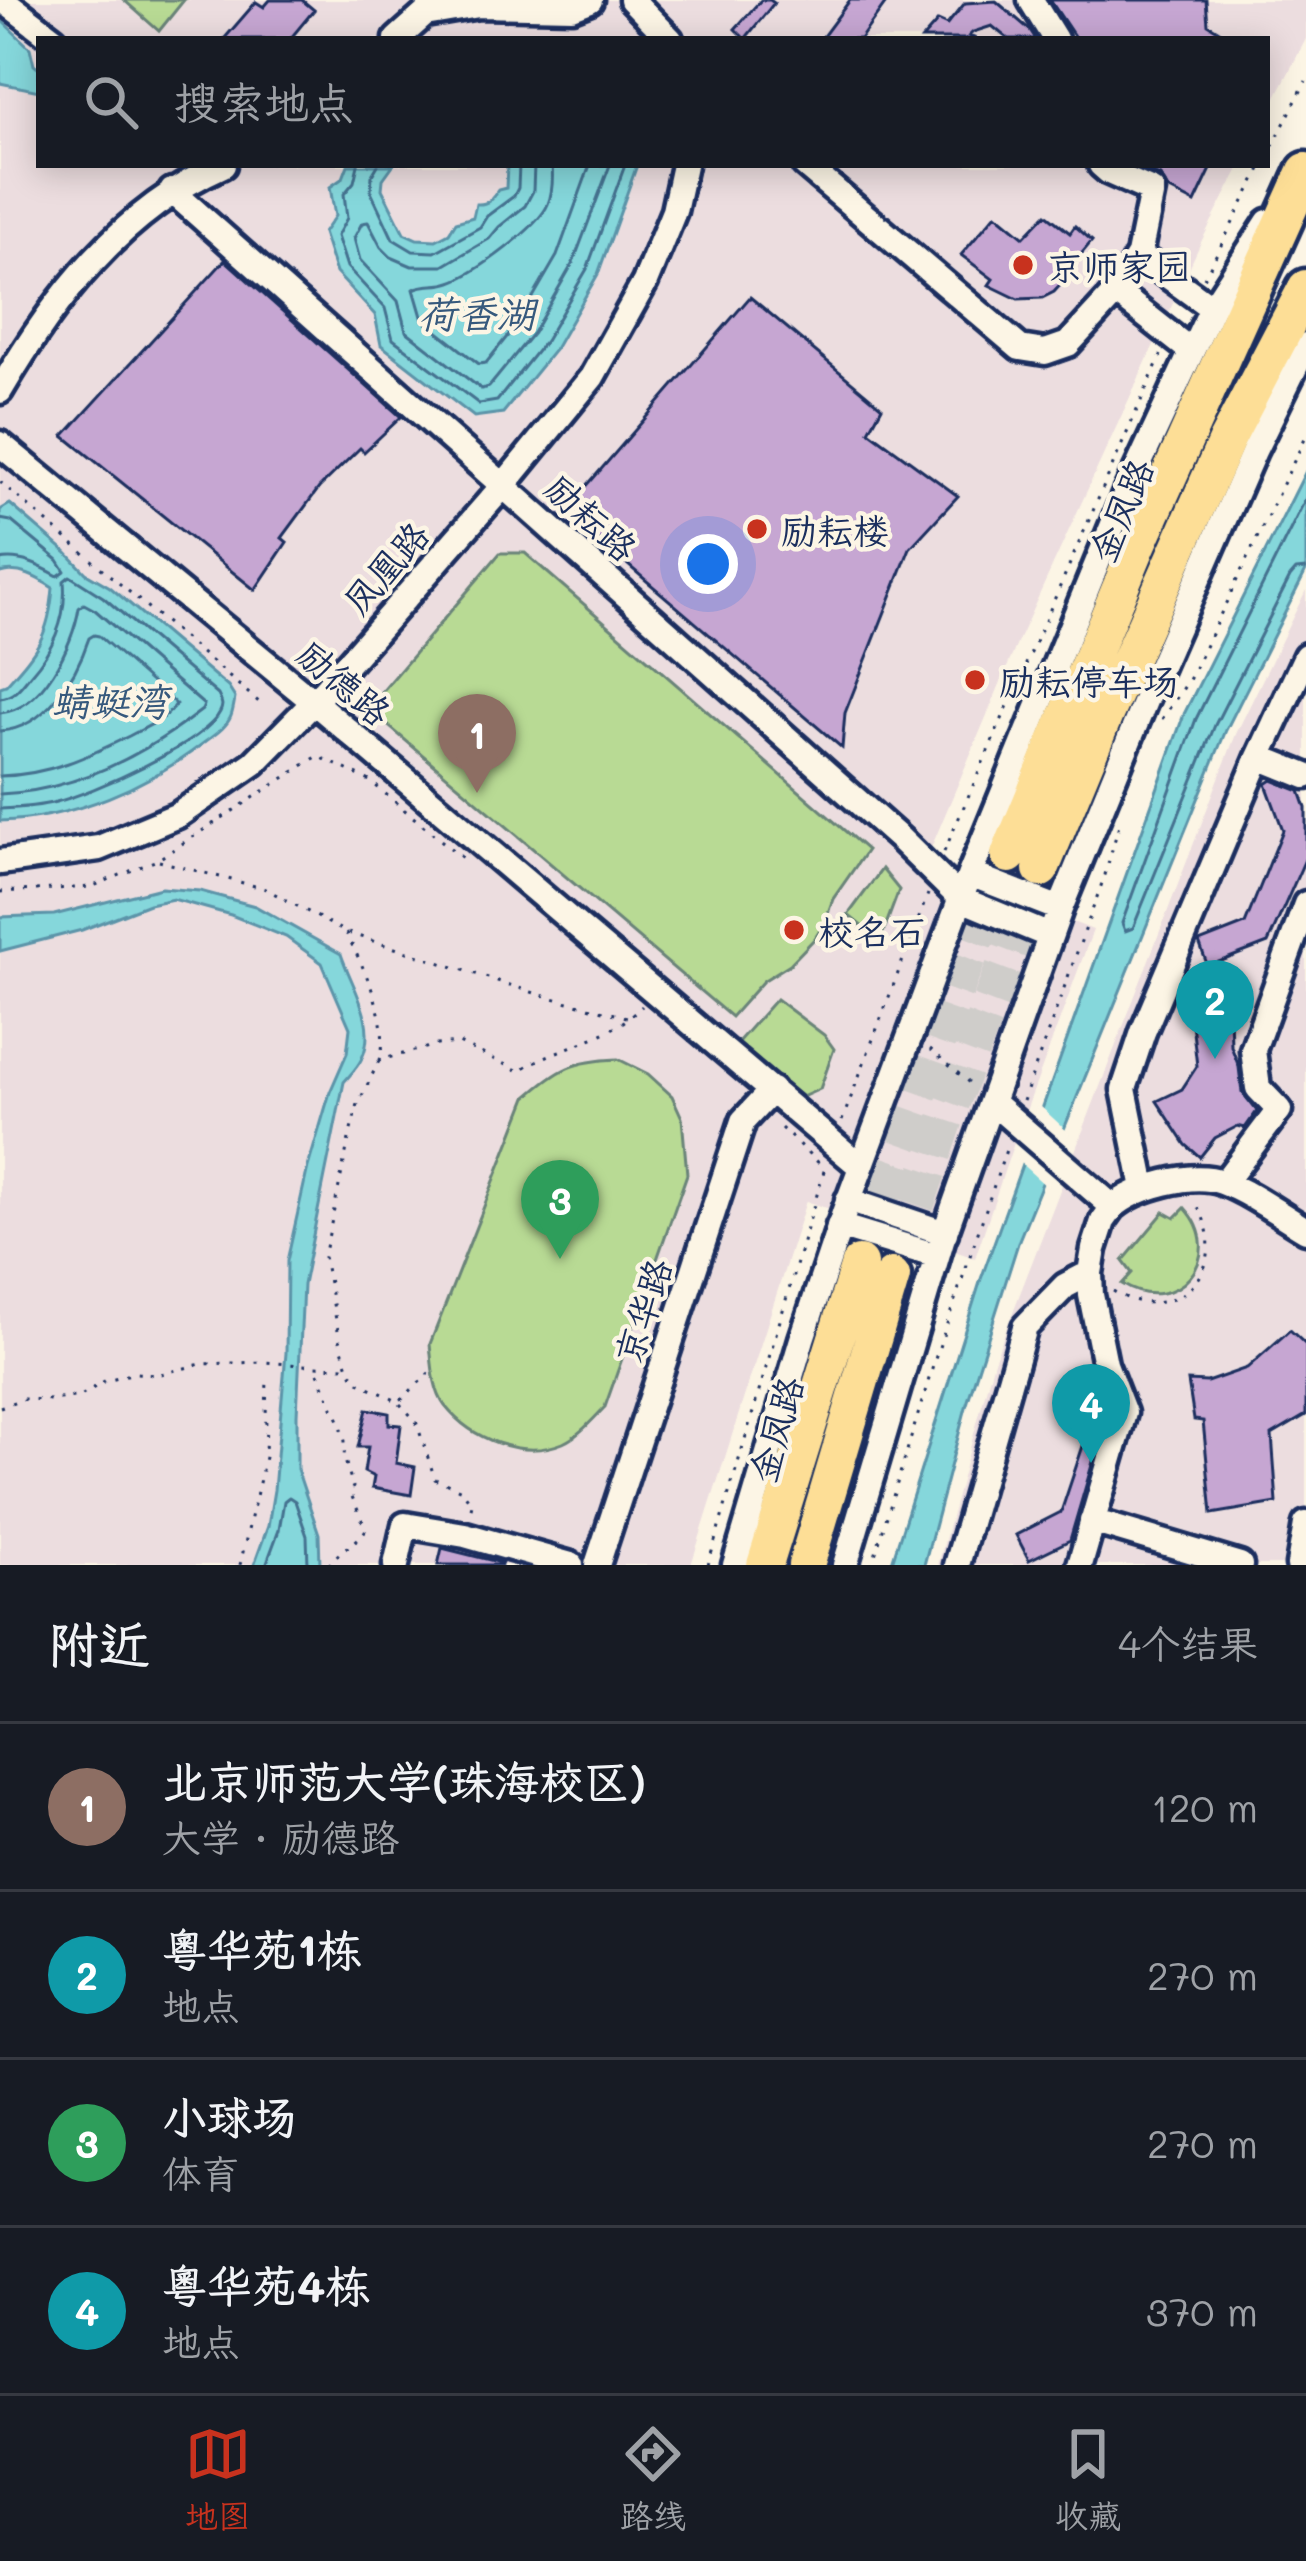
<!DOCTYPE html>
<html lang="zh">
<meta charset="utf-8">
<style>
body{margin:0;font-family:Mali,"LXGW WenKai TC",sans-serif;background:#20242c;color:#f1f3f6}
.you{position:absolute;left:708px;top:564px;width:42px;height:42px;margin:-30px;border:9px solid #fff;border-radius:50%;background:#1a73e8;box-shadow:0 0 0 18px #1a73e833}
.badge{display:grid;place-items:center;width:78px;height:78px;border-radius:50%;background:#c8321e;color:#fff;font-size:39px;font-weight:700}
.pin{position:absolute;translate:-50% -99px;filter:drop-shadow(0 3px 6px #0008)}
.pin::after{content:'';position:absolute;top:63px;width:42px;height:36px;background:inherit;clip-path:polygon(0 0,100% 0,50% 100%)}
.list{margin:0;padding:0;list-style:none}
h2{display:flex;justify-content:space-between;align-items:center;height:156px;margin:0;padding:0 48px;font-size:51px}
h2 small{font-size:39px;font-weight:400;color:#9ea1a6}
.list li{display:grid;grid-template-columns:78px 1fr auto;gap:36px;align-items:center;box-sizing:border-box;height:168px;padding:0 48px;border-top:3px solid #363941}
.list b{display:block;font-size:45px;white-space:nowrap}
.list p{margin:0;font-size:39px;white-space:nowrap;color:#9ea1a6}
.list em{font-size:39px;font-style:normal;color:#9ea1a6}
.icon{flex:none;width:66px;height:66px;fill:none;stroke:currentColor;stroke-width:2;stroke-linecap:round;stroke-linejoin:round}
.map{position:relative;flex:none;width:1306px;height:1565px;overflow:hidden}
.search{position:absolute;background:#171b24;box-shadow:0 6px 30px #0003;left:36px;right:36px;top:36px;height:132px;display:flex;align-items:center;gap:30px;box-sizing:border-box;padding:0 42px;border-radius:0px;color:#9ea1a6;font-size:45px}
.sheet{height:828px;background:#171b24}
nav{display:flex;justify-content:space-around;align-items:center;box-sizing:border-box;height:168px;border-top:3px solid #363941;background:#171b24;font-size:33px;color:#9ea1a6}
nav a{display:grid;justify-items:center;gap:6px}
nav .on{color:#c8321e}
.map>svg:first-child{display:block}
.built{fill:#ecdddf}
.green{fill:#b8da94;stroke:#6a8479;stroke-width:3}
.water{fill:#85d7db;stroke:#5b94a9;stroke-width:3}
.pier{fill:#fcf5e5}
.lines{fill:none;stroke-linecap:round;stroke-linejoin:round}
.shore{stroke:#457290;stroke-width:3}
.building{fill:#c6a6d2;stroke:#1b2f5e;stroke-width:3}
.highway-tunnel{stroke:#cfcdca;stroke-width:36;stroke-dasharray:36 18;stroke-linecap:butt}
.minor-casing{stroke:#1b2f5e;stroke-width:33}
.highway-casing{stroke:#1b2f5e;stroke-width:45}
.path{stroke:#1b2f5e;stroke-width:3;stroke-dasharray:3 9;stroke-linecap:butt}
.minor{stroke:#fcf5e5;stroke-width:24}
.highway{stroke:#fdde96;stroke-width:36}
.poi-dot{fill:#c8321e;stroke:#fcf5e5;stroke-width:4.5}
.labels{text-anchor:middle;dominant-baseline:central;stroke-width:9;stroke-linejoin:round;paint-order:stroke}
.poi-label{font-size:36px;fill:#1b2f5e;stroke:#fcf5e5;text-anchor:start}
.street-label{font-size:36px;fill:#1b2f5e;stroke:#fcf5e5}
.water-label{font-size:39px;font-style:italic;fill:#36597d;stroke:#fcf5e5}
</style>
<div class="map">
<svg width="1306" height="1565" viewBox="0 0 1306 1565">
<rect width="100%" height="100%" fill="#fcf5e5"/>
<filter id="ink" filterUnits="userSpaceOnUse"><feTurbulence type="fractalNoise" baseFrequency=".00833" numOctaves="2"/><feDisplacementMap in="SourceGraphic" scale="24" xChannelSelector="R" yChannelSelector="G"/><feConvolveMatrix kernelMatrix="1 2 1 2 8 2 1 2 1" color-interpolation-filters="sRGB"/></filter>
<g filter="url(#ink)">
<path class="built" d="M0,0H1306V39L1267,114V39H39V165H1241L1202,240L1019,639L931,848L967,881L1093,930L1010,1154L975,1258L806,1201L691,1565H0Z
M1306,590V1565H938L994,1361L1236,734Z"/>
<path class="green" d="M124,0H184L159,31Z
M500,553H525L867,850L833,899L824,924L815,938L790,964L763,981L731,1017L378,717L375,700Z
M882,869L899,890L880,941L848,915Z
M776,999L824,1035L834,1049L820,1089L802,1097L737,1043Z
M618,1059L648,1074L672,1096L682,1118L687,1174L605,1407C593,1419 579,1436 563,1443C522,1460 471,1439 445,1406C433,1390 432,1363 430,1344L527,1097C560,1068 573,1061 618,1059Z
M1185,1208C1229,1256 1176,1318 1122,1284L1132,1273L1123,1261L1164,1212L1175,1218Z"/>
<path class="water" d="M0,19L30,48L34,65L39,69V91L0,83Z
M348,165H393L383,179L382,189L404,233L417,239L436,240L449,233L456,222L473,217L476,204C488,205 492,199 498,190L506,188L507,165H637L598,274L555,349L503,413L474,417L381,345L375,315L336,273L323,233L335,216L330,187L343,178Z
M1306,471V571L1226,730L1019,1240L966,1407L924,1565H891L981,1279L1184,714Z
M10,504L66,552L86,573L110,587L228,687L235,698C234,704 233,711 231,716C227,727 214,735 205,742C147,787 73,819 0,821V687L6,685C37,650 49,637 53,588C38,578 19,567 0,573V510Z
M161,888L200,891L255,906L341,954C352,987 378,1023 362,1058C358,1067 350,1075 344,1082L303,1285L297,1415V1469L319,1534L320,1565H254L268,1526L274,1490L286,1353L287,1261L308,1167L330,1092L347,1053L350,1028L322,963L286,937L231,915L173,899L149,904L82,930L0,951V917L54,915Z"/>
<path class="pier" d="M1038,1104L1069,1133L1047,1187L1017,1160Z"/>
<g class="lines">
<path class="shore" d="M358,165L354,182L344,194L347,218L337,236L347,267L385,308L393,339L479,404L497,401L545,341L587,269L625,165
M378,165L372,175L371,192L393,239L413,251L435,252L480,227L487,216L514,196L518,188L519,165
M534,165L533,191L525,206L499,227L489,239L443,266H412L391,257L381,247L368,222L362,223L354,238L360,260L398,301L406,331L481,389L489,387L533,333L573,263L610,165
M552,165C553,178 553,191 548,204C539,227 475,274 451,282C438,287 425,283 414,289L423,320L479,364L486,363L518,323L557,256L590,165
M1306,498L1196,719L1122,923L1125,931L1133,928L1215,725L1290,577L1296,570L1306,569
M0,519L11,521L58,560L65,571L58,576C40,566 21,556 0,560
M0,698C16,696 21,686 31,674C54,648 67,616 64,581L70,576L103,597L218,695C221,702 224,704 220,712C205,743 90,794 56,802C37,807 19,808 0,809
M0,713C42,710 73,645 79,608L84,604L95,610L204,705L202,710C144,755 75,791 0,794
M0,731C45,729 76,677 89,638L94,635L99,636L176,704C166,720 146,727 129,736C87,757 48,775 0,776
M266,1565L279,1530L284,1501L289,1497L295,1501L307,1536L308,1565"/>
</g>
<path class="building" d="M270,0H302L314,10L290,39H224L256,2L264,7Z
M761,0H770L774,3L745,39L735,29Z
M850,0H888L860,39H821Z
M1050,0H1206L1208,24L1232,39H1076Z
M996,1L1030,30L1036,39H1008L992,26L973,32L969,36L976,39H922L938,21L947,25L965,3Z
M1134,165H1213L1195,203L1168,189L1160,176Z
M996,214L1024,237L1046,214L1070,233L1075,226L1092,241L1064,275L1063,282L1054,292L1042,298L1018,299L989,285L993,279L961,255Z
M225,260L401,417L364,452L360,448L319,488L282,538L287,542L255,590L64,436Z
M750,297L882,407L869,431L958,496L910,548L845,713L842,748L565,511Z
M1272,780L1300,791L1306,808V857L1268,943L1211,965L1241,975L1230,1016L1231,1046L1239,1067L1242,1092L1257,1111L1245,1128L1238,1126L1215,1138L1200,1157L1186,1145L1157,1101L1182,1089L1197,1066L1191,1014L1200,976L1207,964L1199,942L1245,924L1283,830L1266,784Z
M1290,1330L1306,1345V1415L1272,1435L1277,1503L1212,1514L1203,1421L1194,1420L1188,1381L1207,1382L1247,1368Z
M1088,1363L1107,1414L1070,1540L1029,1560L1016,1535L1061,1512L1094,1413L1071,1370Z
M367,1409L389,1413V1424L401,1425L396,1463L415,1467L411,1495L372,1488L374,1477L364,1472L368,1447H358Z
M442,1548L502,1563L501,1565H438Z"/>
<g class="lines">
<path class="highway-tunnel" d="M865,1246L960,979L1009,855
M899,1256L948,1113L1041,869"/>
<g class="minor-casing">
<path id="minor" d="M3,0L54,39
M632,0L670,39
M1031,0L1055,39
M397,39L425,14L479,5L572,7L590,0
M805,165L1020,348L1045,352L1068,344L1116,292L1139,255L1152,191L1109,172L1101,165
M172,191L900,839L961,899L1050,936
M1139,255L1212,308
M1116,292L1191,351
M0,391C54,298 122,210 223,165
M0,444L314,702L860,1166
M1259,757L1306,776
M0,862L99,848L178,815L254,763L314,702L503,486L592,377L645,282L674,211L684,165
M970,874L1060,909
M992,1102L1113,1207C1136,1187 1192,1171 1222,1182C1251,1193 1279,1214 1306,1230
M1224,1183L1279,1110L1258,1088L1253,1050L1306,904
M1144,1188L1124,1089L1143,1032L1259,757L1306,656
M848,1200L945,1233
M839,1226L937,1256
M1092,1521L1240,1565
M396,1565L405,1525L465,1535L571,1565
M597,1565L743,1121L772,1090
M735,1565L802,1339L844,1213L970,874L1125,495L1212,308L1268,222
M845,1565L942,1240L1060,909L1145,701L1254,451L1306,345
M957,1565L1025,1327L1065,1286L1090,1273
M1080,1565L1124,1413L1105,1364L1091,1295L1090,1273L1094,1249L1103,1221L1113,1207
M1299,1565L1306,1524"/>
</g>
<g class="highway-casing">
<path id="highway" d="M1009,855L1138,545L1306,171
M1041,869L1104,717L1226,441L1306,288
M765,1565L859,1264
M806,1565L892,1276"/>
</g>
<path class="path" d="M1267,157L1306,81
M1204,278L1263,165
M0,482L260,703
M1162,719L1189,680L1306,436
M944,852L1161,355
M159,861L266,889L345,932L541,995L631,1018
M0,892L91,887L157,860L318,756L370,781L467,862
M346,933C364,968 391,1021 380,1060L437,1045L459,1043L519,1071C560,1044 606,1043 642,1006
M930,1049L973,1086
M379,1061L358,1104L350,1134L324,1257L341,1346L348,1367L357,1381L399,1402L432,1370
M1023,1101L1105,875L1120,821
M842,1121L928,894
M781,1128L822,1166
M1113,1291C1179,1331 1238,1262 1193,1200
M400,1404L416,1421L435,1479L462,1490L472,1504L470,1513
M0,1407L22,1399L52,1400L81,1396L106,1380L135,1373L161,1374L201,1364L263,1362L315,1366
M240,1565L265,1457L267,1377
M329,1565C340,1548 359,1543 366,1529L350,1492L353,1487L344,1457L345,1441L341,1425L315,1366L346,1367
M708,1565L826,1164
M872,1565L936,1356L1008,1144"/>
<use href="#minor" class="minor"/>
<use href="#highway" class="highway"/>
</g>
</g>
<g class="poi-dot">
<circle cx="1023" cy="265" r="12"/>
<circle cx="757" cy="529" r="12"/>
<circle cx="975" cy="680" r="12"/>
<circle cx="794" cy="930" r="12"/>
</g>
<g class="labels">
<g class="poi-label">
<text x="1047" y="265">京师家园</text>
<text x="781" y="529">励耘楼</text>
<text x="999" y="680">励耘停车场</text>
<text x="818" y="930">校名石</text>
</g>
<g class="street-label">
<text transform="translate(1120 510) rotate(-67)">金凤路</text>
<text transform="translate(592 517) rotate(42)">励耘路</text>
<text transform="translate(385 567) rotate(-49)">凤凰路</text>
<text transform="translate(345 682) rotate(40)">励德路</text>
<text transform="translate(642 1311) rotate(-72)">京华路</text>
<text transform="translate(775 1429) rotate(-74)">金凤路</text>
</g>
<g class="water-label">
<text x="477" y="312">荷香湖</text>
<text x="110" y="700">蜻蜓湾</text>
</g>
</g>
</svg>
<div class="you"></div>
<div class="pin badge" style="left:477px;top:793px;background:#8d6e63">1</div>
<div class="pin badge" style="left:1215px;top:1059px;background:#0f9aa8">2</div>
<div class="pin badge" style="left:560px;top:1259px;background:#2e9e5b">3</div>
<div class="pin badge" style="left:1091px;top:1463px;background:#0f9aa8">4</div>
<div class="search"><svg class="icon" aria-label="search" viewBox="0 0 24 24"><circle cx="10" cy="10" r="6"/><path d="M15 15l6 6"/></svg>搜索地点</div>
</div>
<section class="sheet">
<h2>附近<small>4个结果</small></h2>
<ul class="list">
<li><span class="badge" style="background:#8d6e63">1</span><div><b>北京师范大学(珠海校区)</b><p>大学 · 励德路</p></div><em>120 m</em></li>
<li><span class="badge" style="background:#0f9aa8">2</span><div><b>粤华苑1栋</b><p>地点</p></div><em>270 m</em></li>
<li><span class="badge" style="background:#2e9e5b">3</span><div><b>小球场</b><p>体育</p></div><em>270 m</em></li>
<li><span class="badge" style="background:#0f9aa8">4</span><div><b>粤华苑4栋</b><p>地点</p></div><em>370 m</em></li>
</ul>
</section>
<nav>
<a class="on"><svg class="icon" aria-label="map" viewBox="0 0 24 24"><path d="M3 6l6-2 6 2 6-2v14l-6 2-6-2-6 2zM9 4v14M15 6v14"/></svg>地图</a>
<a><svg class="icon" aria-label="directions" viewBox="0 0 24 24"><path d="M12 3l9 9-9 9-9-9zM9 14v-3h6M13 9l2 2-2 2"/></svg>路线</a>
<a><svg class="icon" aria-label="saved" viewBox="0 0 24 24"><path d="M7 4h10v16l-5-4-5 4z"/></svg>收藏</a>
</nav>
